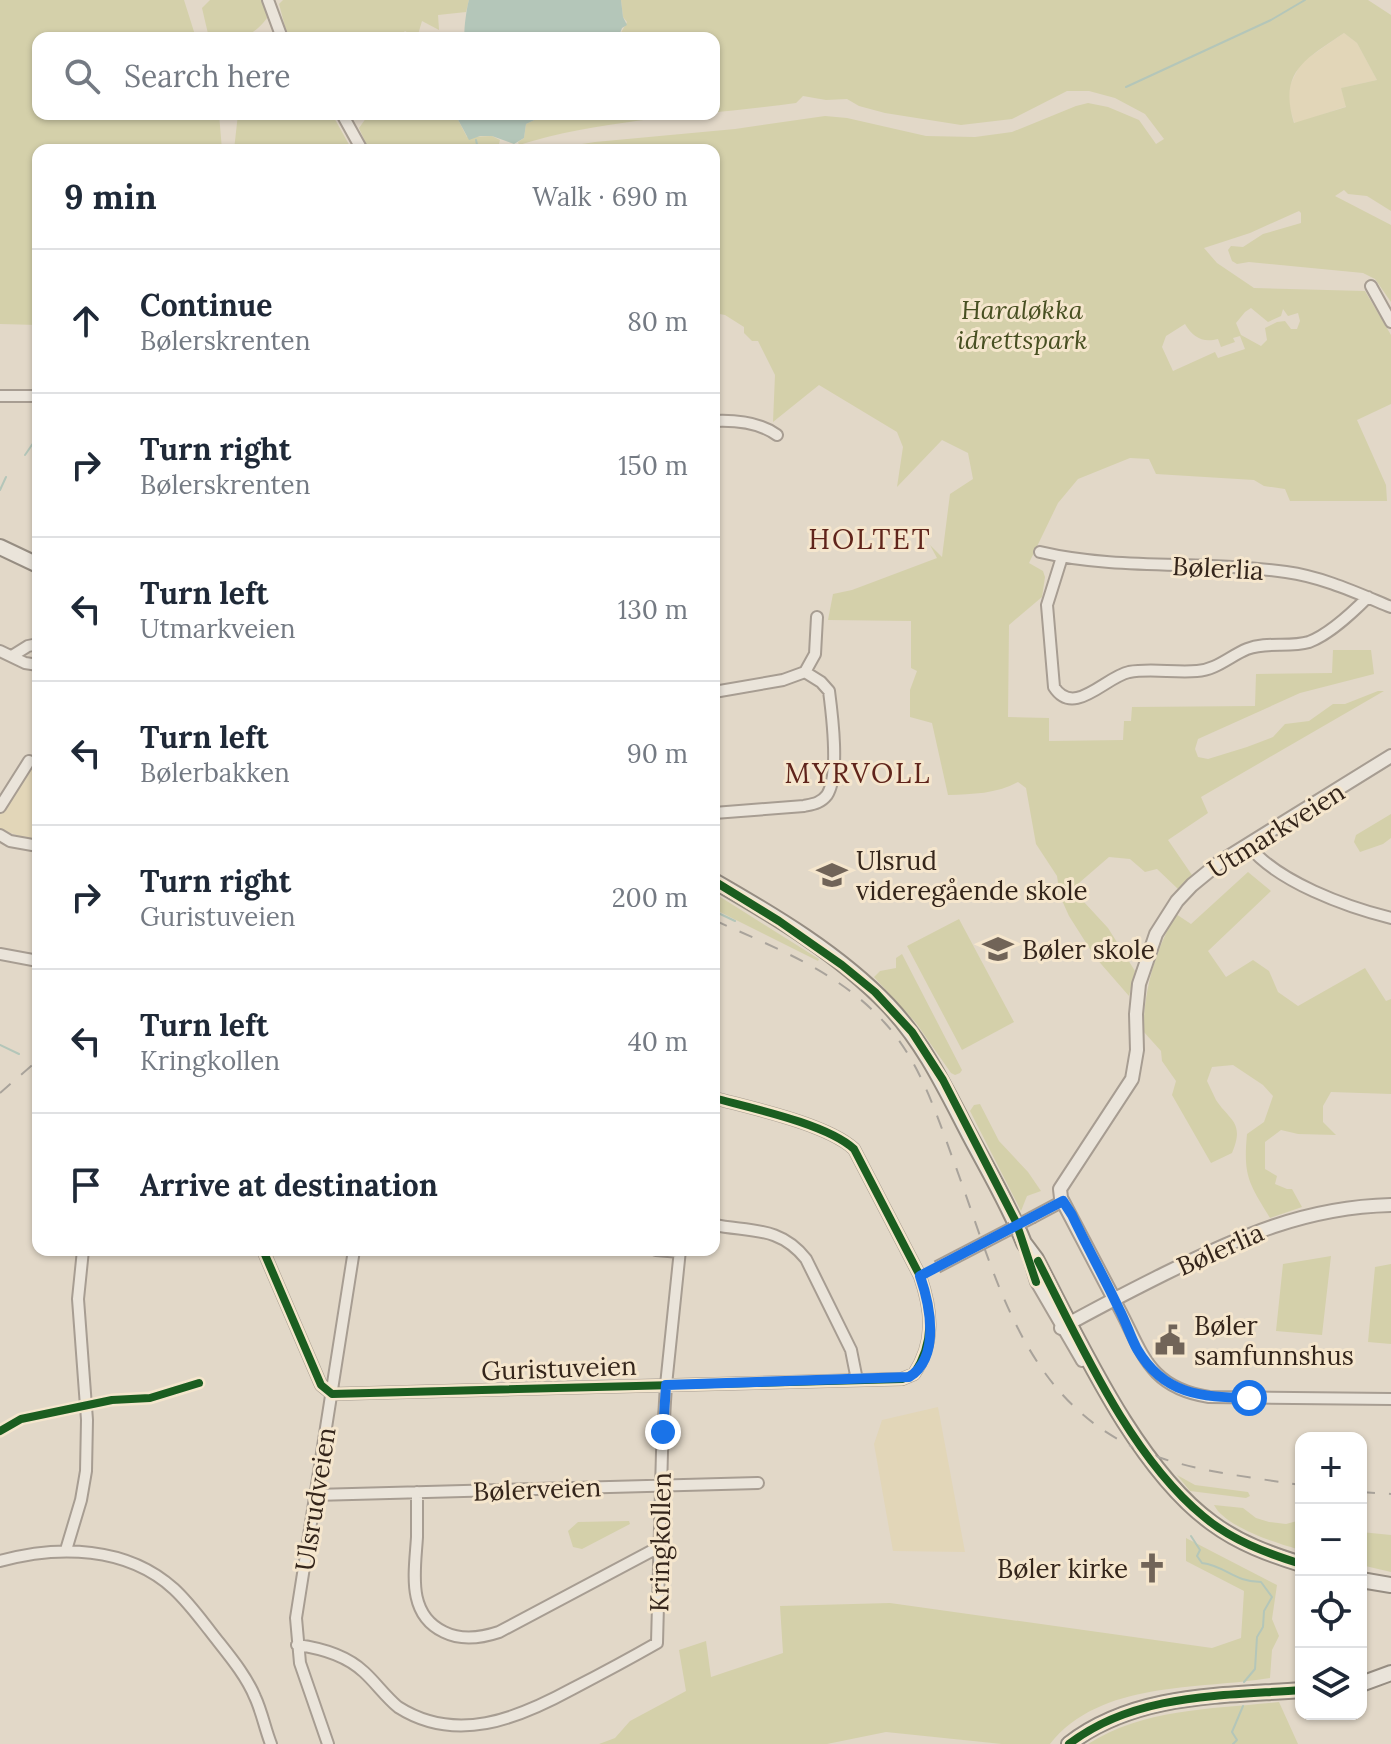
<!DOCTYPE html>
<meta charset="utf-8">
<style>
body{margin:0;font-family:Lora,serif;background:#f2f2f3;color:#1f2937}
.controls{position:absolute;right:24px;bottom:24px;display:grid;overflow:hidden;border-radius:16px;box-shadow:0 2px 6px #0004}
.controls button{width:72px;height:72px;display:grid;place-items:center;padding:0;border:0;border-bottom:2px solid #e0e1e3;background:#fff;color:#1f2937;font:40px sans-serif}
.stop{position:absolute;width:24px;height:24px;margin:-18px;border:6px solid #1a73e8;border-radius:50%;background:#fff}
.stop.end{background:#1a73e8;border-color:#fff;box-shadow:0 2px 8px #0008}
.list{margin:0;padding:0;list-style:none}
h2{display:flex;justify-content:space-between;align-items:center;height:104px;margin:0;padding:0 32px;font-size:34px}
h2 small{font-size:26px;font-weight:400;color:#747a83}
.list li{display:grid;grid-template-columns:52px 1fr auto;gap:24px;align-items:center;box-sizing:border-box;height:144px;padding:0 32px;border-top:2px solid #e0e1e3}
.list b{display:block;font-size:30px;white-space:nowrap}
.list p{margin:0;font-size:26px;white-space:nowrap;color:#747a83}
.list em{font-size:26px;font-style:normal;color:#747a83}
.icon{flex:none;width:44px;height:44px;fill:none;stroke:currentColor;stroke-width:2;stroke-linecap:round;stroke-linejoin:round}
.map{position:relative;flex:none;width:1391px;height:1744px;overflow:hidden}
.search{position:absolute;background:#fff;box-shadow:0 2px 6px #0004;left:32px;top:32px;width:688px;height:88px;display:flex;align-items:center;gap:20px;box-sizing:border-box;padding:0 28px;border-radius:16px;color:#747a83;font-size:30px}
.panel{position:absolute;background:#fff;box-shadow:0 2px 6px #0004;left:32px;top:144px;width:688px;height:1112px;border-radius:16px}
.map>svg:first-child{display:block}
.farmland{fill:#e2d6b8}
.green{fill:#d4d0aa;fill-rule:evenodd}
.water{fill:#b4c6b9}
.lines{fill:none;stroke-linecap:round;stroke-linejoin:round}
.stream{stroke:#b4c6b9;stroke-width:2}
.minor-casing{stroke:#a79d92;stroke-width:14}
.tertiary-casing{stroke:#a79d92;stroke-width:16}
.secondary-casing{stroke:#968d82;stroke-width:18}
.minor{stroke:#eae4da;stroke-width:10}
.tertiary{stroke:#eae4da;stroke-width:12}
.secondary{stroke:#eae4da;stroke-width:14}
.rail{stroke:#a9a39b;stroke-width:2;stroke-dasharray:14 14;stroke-linecap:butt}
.minor-bridge-casing{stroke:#a79d92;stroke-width:14;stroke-linecap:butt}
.minor-bridge{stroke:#eae4da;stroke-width:10}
.cycleway-casing{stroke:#f5e6cd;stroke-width:13}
.cycleway{stroke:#1b5e20;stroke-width:8}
.route{stroke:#1a73e8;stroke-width:10}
.labels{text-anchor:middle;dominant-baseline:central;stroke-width:6;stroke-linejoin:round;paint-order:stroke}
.park-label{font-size:26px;font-style:italic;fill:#485022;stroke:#f5e6cd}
.street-label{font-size:26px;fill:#34251b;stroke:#f5e6cd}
.poi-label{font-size:26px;fill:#34251b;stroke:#f5e6cd;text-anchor:start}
.neighbourhood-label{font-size:28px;letter-spacing:2px;fill:#60241b;stroke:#f5e6cd}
</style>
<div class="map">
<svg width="1391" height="1744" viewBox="0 0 1391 1744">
<rect width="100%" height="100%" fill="#e2d8c8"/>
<path class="farmland" d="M1344,33L1357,43L1377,80L1341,88L1347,106L1295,124L1289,106L1288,89L1301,63Z
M30,766H38V838L22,837L0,829V813Z
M938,1407L965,1552L893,1551L874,1444L882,1420Z"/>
<path class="green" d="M0,0H184L196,38H38V114H219L222,150H38V325L0,324Z
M210,0H265L267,18C250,41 236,38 209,38L202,8Z
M283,0H469L466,12L438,15L439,30L422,21L417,38L405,31L398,38H288L279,4Z
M621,0H1368L1391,15V211L1367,196L1348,194L1344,190L1335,196L1391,225V302L1375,279L1363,273L1249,262L1237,264L1232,261L1228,250L1231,246L1243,247L1263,234L1301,223V213L1299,211L1250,233L1204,248L1217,263L1254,288L1365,291L1391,335V404L1357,420L1386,485L1387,501H1290L1285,489L1264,486L1254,480L1156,474L1149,459L1130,458L1078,479L1058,503L1029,563L1043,571L1045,577L1042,597L1009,625L1008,717L1049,718V741L1123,740L1124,721H1131L1132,707L1255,706L1256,674L1332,673L1333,650H1371L1374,674L1300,693L1198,739L1195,749L1198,757L1208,759L1247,747L1273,737L1285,724L1309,721L1333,704H1345L1378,691H1384L1201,797L1208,813L1168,840L1192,875L1178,889L1157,869L1145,872L1130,859L1109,857L1072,889L1108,928L1135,971L1129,996L1095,957L1069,916L1060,896L1057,876L1036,844L1026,788L1018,782C996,794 973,794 948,795L932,723L910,717V690L917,671L911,668V621L828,620L833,594L852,590L937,558L930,545L942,557L950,494L973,479L968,453L942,440L897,487L903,447L897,432L819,385L773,422L775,375L758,341H752L744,333V327L725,315L714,313V150H544L595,142L735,129L825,116L847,118L926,136L975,137L1012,132L1076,106L1088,103L1108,107L1139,120L1156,144L1164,139L1145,114L1115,98L1089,91H1067L1012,119L961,125L885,113L859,106L847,99L826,100L803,96L796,103C704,116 606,118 519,145L518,142L524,138L526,124L547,114H714V38H618L627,22L623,17ZM1344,33L1357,43L1377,80L1341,88L1346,107L1294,123C1278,71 1306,59 1344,33ZM1251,308L1268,322L1281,316L1283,309L1288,316L1298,313L1300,321L1297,329H1291L1285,321L1277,322L1265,328L1267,340L1261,346L1241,335L1236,323L1245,312ZM1185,324C1193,337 1202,343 1218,339L1221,347L1235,342L1233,338L1240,336L1245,349L1218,358L1215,352L1173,371L1162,347L1166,336Z
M238,114H332L352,150H234Z
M369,114H455L467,137L492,136L500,140L499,144L477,150L372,148L367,146L359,128Z
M1391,814V838L1383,844L1360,852L1354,842L1356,835Z
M1248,872L1271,891L1208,951L1226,977L1253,960L1269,971L1278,992L1298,1006L1365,968L1386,1001L1391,999V1094L1331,1092L1323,1106V1122L1336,1135L1298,1134L1281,1130L1265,1142V1169L1277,1176L1275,1184L1287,1189H1292L1302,1207L1270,1218C1249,1183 1243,1177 1247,1134L1264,1122L1273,1096L1263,1085L1233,1065L1212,1067L1207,1081C1210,1087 1213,1094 1216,1100C1230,1121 1245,1122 1232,1153L1211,1163L1172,1095L1176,1081L1162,1061L1161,1051L1143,1031C1145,988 1154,953 1176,914L1191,924Z
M714,893L819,959L818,961L714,909Z
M959,919L1014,1022L962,1050L907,946Z
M902,954L962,1070L960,1073L955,1075L951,1073L916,1023L874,977L880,971L896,968V958Z
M980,1104L999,1141L1028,1172L1041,1191L1027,1196L1021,1211L970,1111L974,1105Z
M1331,1256L1322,1335L1276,1331L1283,1264Z
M1391,1264V1344L1368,1342L1375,1267Z
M1177,1475L1195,1485L1248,1492L1250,1496L1246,1498L1190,1491Z
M1214,1505L1243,1508L1256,1518L1269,1522L1286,1524L1301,1520V1550C1278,1544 1225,1527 1214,1505Z
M629,1521L630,1524L582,1549L573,1547L568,1531L578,1522Z
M1361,1532L1391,1535V1572L1361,1565Z
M1186,1538L1277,1585L1272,1619L1279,1636L1272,1650L1270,1678C1198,1690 1101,1680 1050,1744H1002L886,1732L827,1744H599L615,1738L630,1721L686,1691L679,1650L706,1641L711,1677L783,1653L780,1606L890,1603L1212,1648L1241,1638L1244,1591L1186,1561Z
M1279,1702L1298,1744H1088C1145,1708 1214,1709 1279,1702Z"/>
<path class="water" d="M469,0H621L623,17L627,25L622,28L618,38H465C463,33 467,6 469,0Z
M455,114H547L526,124L524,138L514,144L492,136H480L469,140Z"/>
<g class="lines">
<path class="stream" d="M1126,87L1271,20L1305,0
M476,140L478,149
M25,455L38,436
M0,490L6,477
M714,911L735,921
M0,1045L19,1054
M1191,1536L1200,1550L1197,1556L1202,1563C1226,1566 1234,1582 1261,1582L1272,1597L1264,1611L1263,1627L1257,1637L1255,1669L1244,1682
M1233,1744L1237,1740L1232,1732L1243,1706"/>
<g class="minor-casing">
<path id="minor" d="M268,0L282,38
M342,114L362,150
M1371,286L1391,322
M0,396H38
M714,421C736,420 759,422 777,435
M1040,552C1121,571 1204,560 1286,572C1323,577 1357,593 1391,607
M1062,557L1047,605L1054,687C1074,718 1105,677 1129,672C1151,668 1174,673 1197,671C1216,670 1230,656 1247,649C1267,641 1289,648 1309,642C1330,634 1352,613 1368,597
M0,651L25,663L38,665
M12,656L28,646L38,644
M714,692L783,680L805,672L815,654L817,617
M0,807L29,761
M714,813L804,806C813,804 821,803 827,795C840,775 832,714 829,691L821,682L805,672
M0,835L10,841L38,846
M1248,845C1277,882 1347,907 1391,918
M0,954L38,961
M1033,1217L1063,1201
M714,1225C751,1232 780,1226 806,1259L851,1350L857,1380
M1026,1248L1036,1282L1082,1361
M263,1250L321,1385L332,1394L902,1379L914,1374C935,1342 932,1311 920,1276L854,1149C827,1124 751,1108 714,1098
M656,1250L680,1252
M1114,1299C1142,1347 1144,1387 1209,1397L1391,1399
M417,1492C417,1507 417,1522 417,1537C415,1571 406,1614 444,1632C462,1641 481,1638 499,1632L659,1547
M315,1495L758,1483
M66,1550L81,1500L86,1471L87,1420L78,1299L83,1250
M0,1561C58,1545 127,1546 174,1589C188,1602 199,1617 210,1631C226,1652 245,1673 255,1697C262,1712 265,1729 271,1744
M297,1645C320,1648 347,1656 364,1672C376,1683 385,1696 398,1707C456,1744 517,1719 572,1689C601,1674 629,1659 657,1643L662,1452L666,1385L680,1250
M328,1744L300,1663L296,1618L354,1250"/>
</g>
<g class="tertiary-casing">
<path id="tertiary" d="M1114,1299L1061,1198L1060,1189L1132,1079L1137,1050L1136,1014L1139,984L1156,934L1177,901L1192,885L1220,862L1391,756
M1061,1328C1095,1309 1130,1291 1164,1274C1239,1237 1305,1207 1391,1205"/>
</g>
<g class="secondary-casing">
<path id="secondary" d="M0,547L38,565
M714,881C775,916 839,954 888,1005C924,1043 945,1088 969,1134C988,1170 1009,1205 1024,1243L1036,1259C1079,1341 1136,1468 1212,1523C1239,1543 1269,1554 1301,1564
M1361,1580L1391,1585
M1361,1684L1391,1673
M1069,1744C1135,1693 1222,1696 1301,1690"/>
</g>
<use href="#minor" class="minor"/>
<use href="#tertiary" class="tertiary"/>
<use href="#secondary" class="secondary"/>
<path class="rail" d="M714,920C775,948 838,971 884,1022C920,1061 936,1113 954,1162C999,1283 1025,1415 1164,1459C1208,1473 1256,1478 1301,1485
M0,1093L38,1060
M1361,1492L1391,1494"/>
<g class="minor-bridge-casing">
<path id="minor-bridge" d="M937,1267L1033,1217"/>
</g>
<use href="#minor-bridge" class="minor-bridge"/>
<g class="cycleway-casing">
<path id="cycleway" d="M714,881L779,921L842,965L875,992L912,1032L943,1080L1016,1222L1036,1282
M263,1250L321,1385L332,1394L902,1379L914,1374C935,1342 932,1311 920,1276L854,1149C827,1124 751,1108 714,1098
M1038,1261C1081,1345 1130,1456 1203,1516C1231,1540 1266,1553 1301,1564
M0,1431L21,1419L112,1400L150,1398L199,1383
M1069,1744C1135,1693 1222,1696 1301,1690"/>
</g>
<use href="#cycleway" class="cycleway"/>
</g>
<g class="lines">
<path class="route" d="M663,1432L666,1385L909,1377C941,1357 930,1305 920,1276L1063,1201L1072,1215C1087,1247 1104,1277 1119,1309C1126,1322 1130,1336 1137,1349C1164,1395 1201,1397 1249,1398"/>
</g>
<defs>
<g id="school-bare" transform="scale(2.4)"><path d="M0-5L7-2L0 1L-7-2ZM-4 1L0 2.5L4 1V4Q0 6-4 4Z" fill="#716458" stroke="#f5e6cd" stroke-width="2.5" paint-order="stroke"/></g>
<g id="civic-bare" transform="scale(2.4)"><path d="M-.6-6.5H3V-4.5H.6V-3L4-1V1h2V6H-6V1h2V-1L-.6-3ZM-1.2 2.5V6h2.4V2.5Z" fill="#716458" stroke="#f5e6cd" stroke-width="2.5" paint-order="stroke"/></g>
<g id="church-bare" transform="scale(2.4)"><path d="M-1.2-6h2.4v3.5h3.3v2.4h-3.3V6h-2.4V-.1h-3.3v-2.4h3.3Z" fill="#716458" stroke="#f5e6cd" stroke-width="2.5" paint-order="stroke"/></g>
</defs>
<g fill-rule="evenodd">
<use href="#school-bare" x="832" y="875"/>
<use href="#school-bare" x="998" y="949"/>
<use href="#civic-bare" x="1170" y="1340"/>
<use href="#church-bare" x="1152" y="1568"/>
</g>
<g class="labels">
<g class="park-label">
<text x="1022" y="309">Haraløkka<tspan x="1022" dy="30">idrettspark</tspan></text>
</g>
<g class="street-label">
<text transform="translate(1218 568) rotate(3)">Bølerlia</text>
<text transform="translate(1276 830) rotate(-32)">Utmarkveien</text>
<text transform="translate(1220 1249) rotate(-24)">Bølerlia</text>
<text transform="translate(559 1368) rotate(-2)">Guristuveien</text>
<text transform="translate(537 1489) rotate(-2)">Bølerveien</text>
<text transform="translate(315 1499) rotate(-81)">Ulsrudveien</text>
<text transform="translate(660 1542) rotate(-89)">Kringkollen</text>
</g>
<g class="poi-label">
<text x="856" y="860">Ulsrud<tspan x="856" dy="30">videregående skole</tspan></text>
<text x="1022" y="949">Bøler skole</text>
<text x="1194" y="1325">Bøler<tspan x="1194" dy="30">samfunnshus</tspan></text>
<text x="1128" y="1568" text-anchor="end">Bøler kirke</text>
</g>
<g class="neighbourhood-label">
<text x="870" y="539">HOLTET</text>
<text x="858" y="773">MYRVOLL</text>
</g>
</g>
</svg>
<div class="controls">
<button>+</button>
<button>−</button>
<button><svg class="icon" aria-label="locate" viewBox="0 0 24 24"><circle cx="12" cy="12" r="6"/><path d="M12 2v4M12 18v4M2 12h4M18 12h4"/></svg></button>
<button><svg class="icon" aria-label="layers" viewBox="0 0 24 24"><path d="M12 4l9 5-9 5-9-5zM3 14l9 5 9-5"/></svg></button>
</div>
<div class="stop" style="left:1249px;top:1398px"></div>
<div class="stop end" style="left:663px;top:1432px"></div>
<div class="search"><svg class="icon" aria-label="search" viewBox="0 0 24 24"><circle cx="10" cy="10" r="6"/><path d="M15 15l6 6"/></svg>Search here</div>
<section class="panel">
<h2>9 min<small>Walk · 690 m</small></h2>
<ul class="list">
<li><svg class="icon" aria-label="ahead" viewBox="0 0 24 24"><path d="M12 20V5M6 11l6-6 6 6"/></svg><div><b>Continue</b><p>Bølerskrenten</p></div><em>80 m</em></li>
<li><svg class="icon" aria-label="right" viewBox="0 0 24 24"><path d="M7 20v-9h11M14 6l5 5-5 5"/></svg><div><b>Turn right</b><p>Bølerskrenten</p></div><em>150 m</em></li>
<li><svg class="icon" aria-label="left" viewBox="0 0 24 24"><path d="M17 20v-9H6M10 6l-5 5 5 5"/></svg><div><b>Turn left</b><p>Utmarkveien</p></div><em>130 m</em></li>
<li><svg class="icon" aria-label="left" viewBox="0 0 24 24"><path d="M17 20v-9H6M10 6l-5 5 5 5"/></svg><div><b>Turn left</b><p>Bølerbakken</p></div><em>90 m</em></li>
<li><svg class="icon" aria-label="right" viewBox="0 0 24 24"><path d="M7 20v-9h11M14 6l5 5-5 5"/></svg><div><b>Turn right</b><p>Guristuveien</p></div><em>200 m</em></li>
<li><svg class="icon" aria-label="left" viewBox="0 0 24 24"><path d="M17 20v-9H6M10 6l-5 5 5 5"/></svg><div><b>Turn left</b><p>Kringkollen</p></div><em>40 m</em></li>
<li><svg class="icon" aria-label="arrive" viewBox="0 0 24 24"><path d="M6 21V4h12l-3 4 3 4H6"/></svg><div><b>Arrive at destination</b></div></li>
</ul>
</section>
</div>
